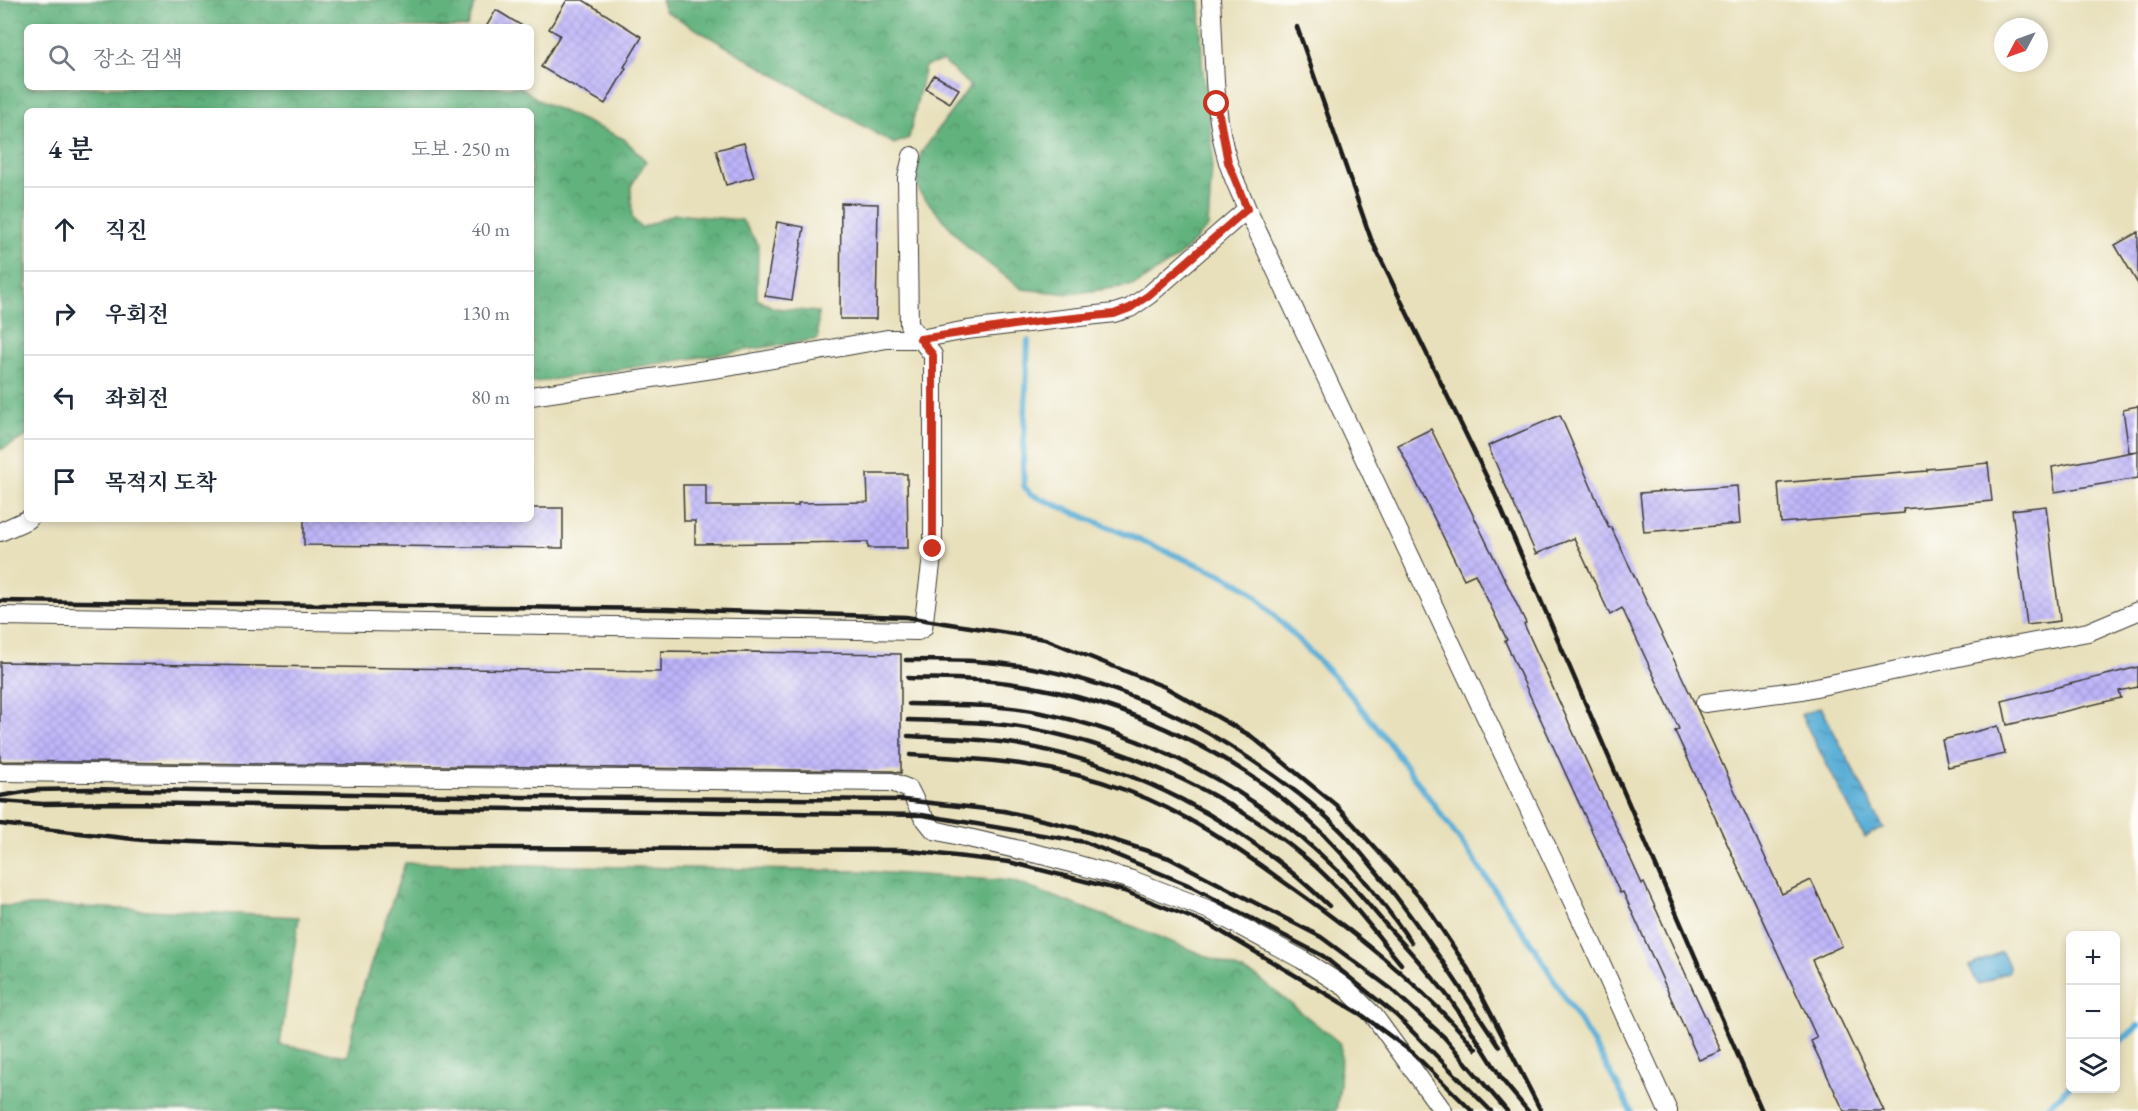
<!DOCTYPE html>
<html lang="ko">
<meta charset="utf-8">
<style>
body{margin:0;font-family:"EB Garamond","Noto Serif KR",serif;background:#f2f2f3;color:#1f2937}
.controls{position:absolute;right:18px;bottom:18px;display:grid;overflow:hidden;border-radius:9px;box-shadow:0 3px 9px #0003}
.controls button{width:54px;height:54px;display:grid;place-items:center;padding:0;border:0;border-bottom:2px solid #e0e1e3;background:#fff;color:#1f2937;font:30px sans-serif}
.compass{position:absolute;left:1994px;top:18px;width:54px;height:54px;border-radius:50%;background:#fff;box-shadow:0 3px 9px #0003;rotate:229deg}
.stop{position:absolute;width:18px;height:18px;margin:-14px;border:4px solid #c8321e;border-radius:50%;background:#fff}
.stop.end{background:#c8321e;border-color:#fff;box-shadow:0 2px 6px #0008}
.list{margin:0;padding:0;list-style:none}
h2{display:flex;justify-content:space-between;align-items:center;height:78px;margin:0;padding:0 24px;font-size:26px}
h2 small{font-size:20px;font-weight:400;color:#747a83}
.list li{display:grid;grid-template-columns:39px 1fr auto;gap:18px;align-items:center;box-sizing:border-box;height:84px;padding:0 24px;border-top:2px solid #e0e1e3}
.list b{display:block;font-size:22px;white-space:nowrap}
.list em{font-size:20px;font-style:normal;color:#747a83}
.icon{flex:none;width:33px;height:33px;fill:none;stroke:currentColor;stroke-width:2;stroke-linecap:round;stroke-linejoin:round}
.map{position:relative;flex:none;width:2138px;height:1111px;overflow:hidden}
.search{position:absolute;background:#fff;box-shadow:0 3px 9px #0003;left:24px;top:24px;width:510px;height:66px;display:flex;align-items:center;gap:15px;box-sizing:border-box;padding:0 21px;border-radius:9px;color:#747a83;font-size:22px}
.panel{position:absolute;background:#fff;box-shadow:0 3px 9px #0003;left:24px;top:108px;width:510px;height:414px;border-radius:9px}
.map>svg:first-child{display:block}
.forest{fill:url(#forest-crowns);stroke:#3f674d;stroke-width:1.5}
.water{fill:url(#water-ripples);stroke:#3b6579;stroke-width:1.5}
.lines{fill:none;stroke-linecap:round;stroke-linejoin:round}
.stream{stroke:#5aaed6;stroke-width:6}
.building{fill:url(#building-cross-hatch)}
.minor-casing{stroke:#3b3934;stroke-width:20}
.minor{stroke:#fff;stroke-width:18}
.rail{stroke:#1c1c1c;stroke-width:4.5}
.route{stroke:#c8321e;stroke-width:8}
</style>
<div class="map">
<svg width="2138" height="1111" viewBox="0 0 2138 1111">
<defs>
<pattern id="forest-crowns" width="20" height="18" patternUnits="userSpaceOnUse" patternTransform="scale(1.5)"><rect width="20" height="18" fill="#62b27e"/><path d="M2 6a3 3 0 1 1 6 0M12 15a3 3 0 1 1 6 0" fill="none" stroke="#509066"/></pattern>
<pattern id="water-ripples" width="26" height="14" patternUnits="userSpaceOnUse" patternTransform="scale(1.5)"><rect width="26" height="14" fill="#5aaed6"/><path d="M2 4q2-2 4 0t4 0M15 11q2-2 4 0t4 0" fill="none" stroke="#4a8dad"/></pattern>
<pattern id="building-cross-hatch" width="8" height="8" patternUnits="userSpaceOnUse" patternTransform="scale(1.5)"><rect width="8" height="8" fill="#bdb4f9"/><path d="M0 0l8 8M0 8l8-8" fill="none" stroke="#a29ad5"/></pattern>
</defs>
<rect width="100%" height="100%" fill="#fdfcf7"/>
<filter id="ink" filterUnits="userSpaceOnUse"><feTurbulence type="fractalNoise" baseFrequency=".0167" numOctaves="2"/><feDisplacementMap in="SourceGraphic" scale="12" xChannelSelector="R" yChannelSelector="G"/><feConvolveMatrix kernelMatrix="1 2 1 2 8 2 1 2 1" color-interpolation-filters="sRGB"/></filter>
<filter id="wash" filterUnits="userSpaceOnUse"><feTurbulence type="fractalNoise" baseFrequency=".008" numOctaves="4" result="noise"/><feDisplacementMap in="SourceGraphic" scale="24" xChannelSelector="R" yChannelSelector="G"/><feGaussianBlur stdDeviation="1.35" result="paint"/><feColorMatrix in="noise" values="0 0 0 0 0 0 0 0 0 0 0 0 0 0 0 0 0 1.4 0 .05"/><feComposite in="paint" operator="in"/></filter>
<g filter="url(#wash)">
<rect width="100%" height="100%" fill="#e8e0bb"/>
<path class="forest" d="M0,0H476L467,27H27V87H521L540,101L624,139L646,161L631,186L632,218L641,228L674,214L742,220L758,245L757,299L774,308L818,312V339L531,383V111H27V436L0,450Z
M661,0H1200L1202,64L1213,150L1208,227L1177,258L1135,285L1070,294L1022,289L968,248L920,193L915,177L921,153L970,86L943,61L925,66L909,138L894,144L665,11Z
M405,863L858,871L1012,881L1140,929L1257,977L1341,1044L1340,1086L1336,1111H0V906H61L299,917L280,1045L347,1056L360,997Z"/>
<path class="water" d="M1821,707L1884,829L1873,832L1865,838L1801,715Z
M2002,952L2009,966V971L1978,985L1969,966Z"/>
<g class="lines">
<path class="stream" d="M1028,341L1023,464L1024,486L1030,494L1225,576L1249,589L1345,688L1389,743L1470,854L1537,952L1602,1058L1631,1111
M2116,1045L2138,1026
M2043,1111L2070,1086"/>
</g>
<g id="blocks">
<path class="building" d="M567,0H583L642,37L624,67L626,68L605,104L541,67L560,35L549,29Z
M496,10L524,27H486Z
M934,75L959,89L950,103L926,89Z
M744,143L754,177L726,185L716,150Z
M841,203L878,204L876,319H840Z
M777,222L804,227L792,300L765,296Z
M2138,232V284L2115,245Z
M2138,406V451L2129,452L2123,409Z
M1560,415L1609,528L1611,527L1693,700L1782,894L1811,880L1842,946L1812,960L1884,1111H1844L1811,1041L1817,1038L1675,731L1679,729L1622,608L1610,615L1574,538L1536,554L1488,446Z
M1431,429L1526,623L1524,624L1642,884L1644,883L1721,1051L1699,1060L1623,892L1620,893L1505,641L1507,640L1475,574L1464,579L1398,445Z
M2138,451V478L2055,492L2052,467Z
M1988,463L1992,501L1903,509L1904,513L1781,523L1778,483L1927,471V469Z
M867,474H907L908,548H868V542L695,544V521H684L683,485H706V506H798V503L868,502Z
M1737,486L1740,524L1644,532L1640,493Z
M2046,506L2060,621L2027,625L2012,510Z
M531,508H563V548L304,545V519H531Z
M661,651L901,654V773L892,771L0,761V662L661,672Z
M2138,667V687L2119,691L2121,698L2007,725L2002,701Z
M1998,726L2005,754L1948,767L1942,740Z"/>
</g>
</g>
<g filter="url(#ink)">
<use href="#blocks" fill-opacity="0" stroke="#3b3934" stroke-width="1.5"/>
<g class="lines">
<g class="minor-casing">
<path id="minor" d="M1211,0C1215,53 1212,110 1228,162C1233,178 1241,194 1247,209L1586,930L1668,1111
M531,396L733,366L887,339H920L967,330L1114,313L1130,308L1149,295L1247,209
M0,532L29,519
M0,616L918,631L923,628L933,549V355L909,325L907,178L912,156
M1705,703L1802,690L1987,651L2088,632L2138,611
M0,772L892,782L909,789L922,815L934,830L1046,856L1132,880L1212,911L1301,959L1345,987L1374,1016L1443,1111"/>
</g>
<use href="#minor" class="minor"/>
<path class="rail" d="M1297,27L1371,239L1493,490L1762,1111
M0,601L666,609L906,617L1045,639L1165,687L1251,736L1337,806L1423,901L1468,969L1541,1111
M906,660C929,660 951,660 974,661C1076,667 1172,706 1256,763C1287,784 1318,807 1344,834C1404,899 1450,973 1499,1046
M908,678C941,679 975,678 1008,683C1127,699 1260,762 1341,853C1366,881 1389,911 1411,942
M909,704C950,705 992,704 1032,711C1146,732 1256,790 1338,871C1356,888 1371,908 1387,926C1408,949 1430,973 1449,998C1469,1025 1486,1054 1504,1082
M908,720C943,721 978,721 1013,726C1114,740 1229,793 1307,859C1343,889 1372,929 1401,964
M908,736C942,738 976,738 1009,743C1130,762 1241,820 1329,906
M910,755C987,759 1054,763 1128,791C1184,812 1233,845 1281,880C1351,929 1420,983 1476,1049
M0,796L36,790L90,789L522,797L904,800L1004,811L1076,828L1169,858L1321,937L1390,988L1444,1037L1507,1111
M0,801L43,804L122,803L922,815L1085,842L1186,884L1323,956L1396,1015L1491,1111
M0,824L142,840L319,847L902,850L1009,862L1124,891L1210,925L1362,1015L1413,1053L1472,1111
M1499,1076L1528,1111"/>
</g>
</g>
<g class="lines" filter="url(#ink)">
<path class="route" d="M933,549V355L920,339L1034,322L1114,314L1130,308L1149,295L1247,209L1228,162L1217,104"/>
</g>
</svg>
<div class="controls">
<button>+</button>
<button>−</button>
<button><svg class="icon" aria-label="layers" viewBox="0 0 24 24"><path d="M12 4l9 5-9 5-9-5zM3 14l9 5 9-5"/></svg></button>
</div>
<svg class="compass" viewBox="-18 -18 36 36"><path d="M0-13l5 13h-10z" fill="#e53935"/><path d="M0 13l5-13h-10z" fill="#747a83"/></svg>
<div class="stop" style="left:1217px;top:104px"></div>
<div class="stop end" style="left:933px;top:549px"></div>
<div class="search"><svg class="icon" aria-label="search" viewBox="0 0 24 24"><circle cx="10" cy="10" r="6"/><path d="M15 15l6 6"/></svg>장소 검색</div>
<section class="panel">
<h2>4 분<small>도보 · 250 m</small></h2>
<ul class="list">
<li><svg class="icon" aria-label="ahead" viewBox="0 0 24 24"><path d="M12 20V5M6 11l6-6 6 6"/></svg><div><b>직진</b></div><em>40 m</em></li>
<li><svg class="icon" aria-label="right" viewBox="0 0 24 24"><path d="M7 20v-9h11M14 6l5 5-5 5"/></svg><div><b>우회전</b></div><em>130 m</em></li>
<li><svg class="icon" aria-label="left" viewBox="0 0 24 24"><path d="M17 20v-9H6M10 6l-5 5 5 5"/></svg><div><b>좌회전</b></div><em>80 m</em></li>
<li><svg class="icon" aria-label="arrive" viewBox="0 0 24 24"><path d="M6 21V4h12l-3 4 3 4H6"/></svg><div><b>목적지 도착</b></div></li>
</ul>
</section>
</div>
